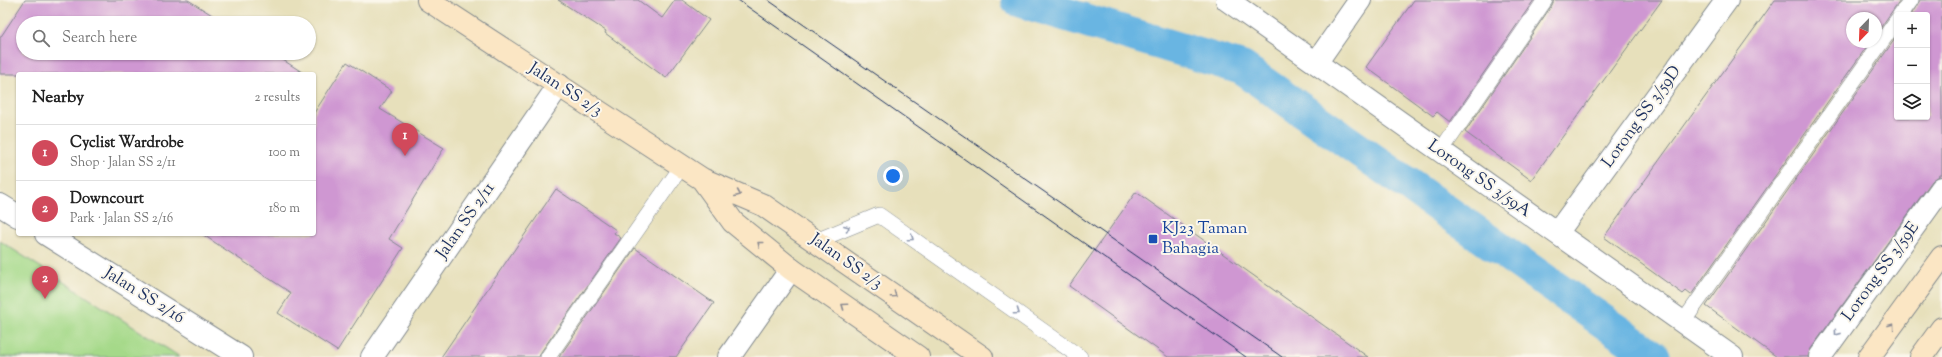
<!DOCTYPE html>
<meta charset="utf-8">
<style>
body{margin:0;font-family:"Sorts Mill Goudy",serif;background:#f6f6f6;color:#222}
.controls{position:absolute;right:12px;top:12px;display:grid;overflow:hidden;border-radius:4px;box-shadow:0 1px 3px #0004}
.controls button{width:36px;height:36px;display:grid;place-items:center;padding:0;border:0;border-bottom:1px solid #e0e0e0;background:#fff;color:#222;font:20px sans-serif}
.compass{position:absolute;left:1846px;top:12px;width:36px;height:36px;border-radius:50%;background:#fff;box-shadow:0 1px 3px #0004;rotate:203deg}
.you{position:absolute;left:893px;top:176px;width:14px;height:14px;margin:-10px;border:3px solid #fff;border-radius:50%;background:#1a73e8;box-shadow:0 0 0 6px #1a73e833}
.badge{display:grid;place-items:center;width:26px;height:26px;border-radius:50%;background:#d1495b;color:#fff;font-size:13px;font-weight:700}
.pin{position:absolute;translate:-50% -33px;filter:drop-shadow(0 1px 2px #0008)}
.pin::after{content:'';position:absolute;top:21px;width:14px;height:12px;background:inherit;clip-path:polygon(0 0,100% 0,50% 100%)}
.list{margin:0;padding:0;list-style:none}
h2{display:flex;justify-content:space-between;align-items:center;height:52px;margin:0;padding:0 16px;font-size:17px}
h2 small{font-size:13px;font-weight:400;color:#767676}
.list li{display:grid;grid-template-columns:26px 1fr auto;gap:12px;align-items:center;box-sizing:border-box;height:56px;padding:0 16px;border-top:1px solid #e0e0e0}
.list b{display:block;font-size:15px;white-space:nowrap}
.list p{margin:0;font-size:13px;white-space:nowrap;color:#767676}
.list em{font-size:13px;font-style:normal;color:#767676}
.icon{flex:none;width:22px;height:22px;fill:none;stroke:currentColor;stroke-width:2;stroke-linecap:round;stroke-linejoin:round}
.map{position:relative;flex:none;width:1942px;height:357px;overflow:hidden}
.search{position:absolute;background:#fff;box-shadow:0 1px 3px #0004;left:16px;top:16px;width:300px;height:44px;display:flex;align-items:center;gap:10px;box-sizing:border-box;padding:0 14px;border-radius:22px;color:#767676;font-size:15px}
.panel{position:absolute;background:#fff;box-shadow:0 1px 3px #0004;left:16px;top:72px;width:300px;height:164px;border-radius:4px}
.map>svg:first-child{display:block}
.green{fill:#a5d989;stroke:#608474}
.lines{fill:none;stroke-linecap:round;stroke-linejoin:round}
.canal{stroke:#69b5e2;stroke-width:34}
.building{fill:#cf97d2}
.lane-casing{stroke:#81888c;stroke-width:16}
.street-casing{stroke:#81888c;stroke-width:24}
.secondary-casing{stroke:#81888c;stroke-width:24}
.lane{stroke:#fff;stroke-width:15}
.street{stroke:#fff;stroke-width:22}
.secondary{stroke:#fbe6c4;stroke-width:22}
.tram{stroke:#1b2f5e;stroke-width:1}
.oneway{stroke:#8b8a91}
.oneway2{stroke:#8d97ae}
.transit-dot{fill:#1a4fb4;stroke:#fbf7ec;stroke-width:1.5}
.labels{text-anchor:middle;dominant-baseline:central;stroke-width:4;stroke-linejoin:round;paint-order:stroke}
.street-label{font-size:17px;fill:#1b2f5e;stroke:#fbf7ec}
.transit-label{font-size:17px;fill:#164399;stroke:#fbf7ec;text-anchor:start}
</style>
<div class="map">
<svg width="1942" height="357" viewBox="0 0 1942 357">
<rect width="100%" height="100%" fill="#fbf7ec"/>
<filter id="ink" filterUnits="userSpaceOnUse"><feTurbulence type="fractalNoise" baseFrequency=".025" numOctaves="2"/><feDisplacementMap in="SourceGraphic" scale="8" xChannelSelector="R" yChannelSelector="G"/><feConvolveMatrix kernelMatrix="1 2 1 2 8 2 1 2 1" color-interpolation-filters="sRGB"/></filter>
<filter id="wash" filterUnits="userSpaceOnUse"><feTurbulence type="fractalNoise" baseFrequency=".012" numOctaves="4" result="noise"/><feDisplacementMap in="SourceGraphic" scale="16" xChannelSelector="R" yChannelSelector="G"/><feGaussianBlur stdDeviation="0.9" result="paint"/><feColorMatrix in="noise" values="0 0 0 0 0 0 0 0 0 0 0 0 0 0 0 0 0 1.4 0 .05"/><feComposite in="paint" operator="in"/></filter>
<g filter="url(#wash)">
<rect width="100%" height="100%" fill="#e7e0bb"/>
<path class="green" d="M0,241L180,357H0Z"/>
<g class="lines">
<path class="canal" d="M1018,0L1242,68L1654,357"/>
</g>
<g id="blocks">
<path class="building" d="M25,0H188L225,23H23V53H272L305,74H0V38Z
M558,0H638L662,18L675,0H682L709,20L666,78L605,33L606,31Z
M1414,0H1534L1450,122L1437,112L1433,116L1366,67Z
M1554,0H1662L1531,180L1465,132L1552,5Z
M1775,0H1900L1876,34V18H1852V42H1870L1691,295L1686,291L1683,294L1604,237Z
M1920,0H1942V174L1932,181L1810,350L1808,357H1777L1706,306L1897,36V117H1927V15H1911Z
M347,62L392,91L380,109L444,148L389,239L403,248L337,351L278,313L291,293L202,234H314V113Z
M556,189L616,230L614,233L621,238L541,352L539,357H441Z
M1136,192L1368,357H1168L1069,286Z
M635,248L714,303L676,357H559Z"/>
</g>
</g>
<g filter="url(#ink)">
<use href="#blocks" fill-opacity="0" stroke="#81888c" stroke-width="1"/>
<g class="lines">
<g class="lane-casing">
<path id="lane" d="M1900,15L1911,0
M1441,151L1545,0
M816,241L879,215L1080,357
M1683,322L1897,20
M548,357L682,166"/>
</g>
<g class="street-casing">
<path id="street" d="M1227,0L1732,357
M1316,63L1360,0
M0,205L18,216
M1557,233L1727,0
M46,234L241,357
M372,357L559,85
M729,357L791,269
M1820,357L1942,188"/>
</g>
<g class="secondary-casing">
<path id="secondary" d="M428,0L702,179L763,205L982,357
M702,179L733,222L791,269L918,357
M1869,357L1942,257
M1921,357L1942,328"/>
</g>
<use href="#lane" class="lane"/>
<use href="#street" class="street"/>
<use href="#secondary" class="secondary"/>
<path class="tram" d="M738,0L1246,357
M768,0L1282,357"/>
</g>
<defs><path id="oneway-chevron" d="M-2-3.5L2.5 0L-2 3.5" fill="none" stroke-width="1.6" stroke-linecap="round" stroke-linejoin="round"/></defs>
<g class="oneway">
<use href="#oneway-chevron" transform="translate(738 194) rotate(23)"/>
<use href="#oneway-chevron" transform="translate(760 244) rotate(-141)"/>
<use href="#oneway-chevron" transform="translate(894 295) rotate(35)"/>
<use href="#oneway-chevron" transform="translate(844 306) rotate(-145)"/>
<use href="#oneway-chevron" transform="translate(1892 326) rotate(-54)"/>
</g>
<g class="oneway2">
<use href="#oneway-chevron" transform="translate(847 228) rotate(-22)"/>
<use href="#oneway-chevron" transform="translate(911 238) rotate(35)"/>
<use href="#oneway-chevron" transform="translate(1017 312) rotate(35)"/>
<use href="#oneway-chevron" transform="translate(1837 333) rotate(126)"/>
</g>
</g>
<rect class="transit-dot" x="1148" y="234" width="10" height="10" rx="2"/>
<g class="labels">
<g class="street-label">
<text transform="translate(565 90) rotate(33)">Jalan SS 2/3</text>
<text transform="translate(1642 117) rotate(-54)">Lorong SS 3/59D</text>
<text transform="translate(1479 179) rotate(35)">Lorong SS 3/59A</text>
<text transform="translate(466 221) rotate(-55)">Jalan SS 2/11</text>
<text transform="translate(846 262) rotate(35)">Jalan SS 2/3</text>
<text transform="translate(1881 272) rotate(-54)">Lorong SS 3/59E</text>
<text transform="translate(144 296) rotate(32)">Jalan SS 2/16</text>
</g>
<g class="transit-label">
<text x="1162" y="229">KJ23 Taman<tspan x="1162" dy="20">Bahagia</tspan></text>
</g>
</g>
</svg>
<div class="controls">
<button>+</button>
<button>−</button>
<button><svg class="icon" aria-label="layers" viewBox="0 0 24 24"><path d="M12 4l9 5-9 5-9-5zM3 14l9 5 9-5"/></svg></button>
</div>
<svg class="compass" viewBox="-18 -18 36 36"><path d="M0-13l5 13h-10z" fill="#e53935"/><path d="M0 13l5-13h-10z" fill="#767676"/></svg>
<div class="you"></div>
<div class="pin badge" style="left:405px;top:156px">1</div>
<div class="pin badge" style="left:45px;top:299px">2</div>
<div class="search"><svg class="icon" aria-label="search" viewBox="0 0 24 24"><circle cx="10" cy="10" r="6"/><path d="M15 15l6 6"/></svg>Search here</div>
<section class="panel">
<h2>Nearby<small>2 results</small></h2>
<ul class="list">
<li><span class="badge">1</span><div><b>Cyclist Wardrobe</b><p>Shop · Jalan SS 2/11</p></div><em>100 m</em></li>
<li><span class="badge">2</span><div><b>Downcourt</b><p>Park · Jalan SS 2/16</p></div><em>180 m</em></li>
</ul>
</section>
</div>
